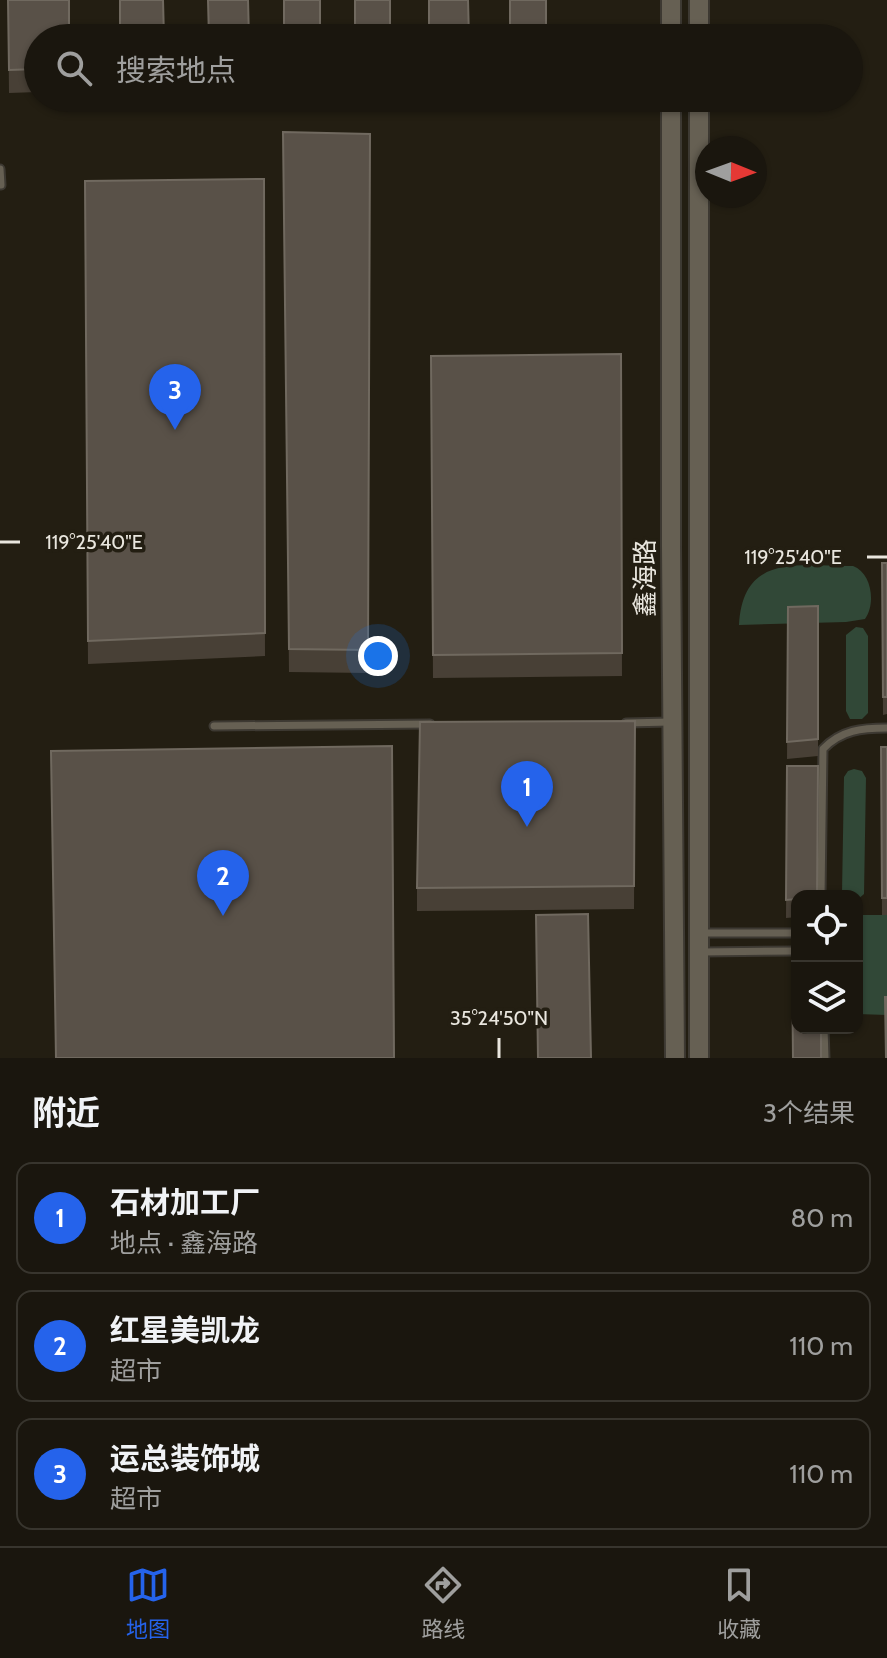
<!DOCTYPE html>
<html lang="zh">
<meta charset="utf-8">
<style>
body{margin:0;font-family:Cabin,"Noto Sans SC",sans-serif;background:#231f17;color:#f1f3f6}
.controls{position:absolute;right:24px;bottom:24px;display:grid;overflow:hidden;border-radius:16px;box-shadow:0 2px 6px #0004}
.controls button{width:72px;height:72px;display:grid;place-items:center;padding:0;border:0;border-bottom:2px solid #38352e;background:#1a160e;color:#f1f3f6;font:40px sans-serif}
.compass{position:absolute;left:695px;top:136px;width:72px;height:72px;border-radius:50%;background:#1a160e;box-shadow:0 2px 6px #0004;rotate:91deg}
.you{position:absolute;left:378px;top:656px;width:28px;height:28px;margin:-20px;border:6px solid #fff;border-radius:50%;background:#1a73e8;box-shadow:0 0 0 12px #1a73e833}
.badge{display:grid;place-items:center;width:52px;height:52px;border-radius:50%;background:#2563eb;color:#fff;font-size:26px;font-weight:700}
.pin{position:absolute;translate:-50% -66px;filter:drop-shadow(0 2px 4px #0008)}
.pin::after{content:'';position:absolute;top:42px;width:28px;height:24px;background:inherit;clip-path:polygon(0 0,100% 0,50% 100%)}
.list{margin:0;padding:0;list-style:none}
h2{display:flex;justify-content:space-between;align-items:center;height:104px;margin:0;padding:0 32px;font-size:34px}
h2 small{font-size:26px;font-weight:400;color:#9f9f9e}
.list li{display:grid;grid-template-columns:52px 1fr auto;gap:24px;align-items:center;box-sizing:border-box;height:112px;margin:0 16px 16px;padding:0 16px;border:2px solid #38352e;border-radius:16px}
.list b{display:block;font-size:30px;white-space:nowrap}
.list p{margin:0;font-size:26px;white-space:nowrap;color:#9f9f9e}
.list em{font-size:26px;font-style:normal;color:#9f9f9e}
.icon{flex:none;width:44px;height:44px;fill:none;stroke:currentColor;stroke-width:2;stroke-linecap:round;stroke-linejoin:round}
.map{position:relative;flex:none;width:887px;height:1058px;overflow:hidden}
.search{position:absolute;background:#1a160e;box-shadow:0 2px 6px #0004;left:24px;right:24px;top:24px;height:88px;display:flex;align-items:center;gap:20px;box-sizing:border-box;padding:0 28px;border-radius:44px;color:#9f9f9e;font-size:30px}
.sheet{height:488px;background:#1a160e}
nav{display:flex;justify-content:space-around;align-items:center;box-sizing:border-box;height:112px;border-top:2px solid #38352e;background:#1a160e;font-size:22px;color:#9f9f9e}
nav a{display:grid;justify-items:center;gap:4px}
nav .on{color:#2563eb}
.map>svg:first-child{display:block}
.green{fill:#314837}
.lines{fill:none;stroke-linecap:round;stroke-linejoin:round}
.service-casing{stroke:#3d3932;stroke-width:11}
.tertiary-casing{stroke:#3d3932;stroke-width:22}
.service{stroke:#666053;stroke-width:7}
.tertiary{stroke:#666053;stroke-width:18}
.wall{fill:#484036}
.building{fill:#595148;stroke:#70695f;stroke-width:2}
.ticks{fill:none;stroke:#e9e6de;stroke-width:3}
.labels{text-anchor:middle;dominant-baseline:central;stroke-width:7;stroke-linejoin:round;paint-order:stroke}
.street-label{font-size:26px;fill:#e9e6de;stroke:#231e12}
.ticks-label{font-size:20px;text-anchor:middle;fill:#e9e6de;stroke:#231e12;stroke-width:7;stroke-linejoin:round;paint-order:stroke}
</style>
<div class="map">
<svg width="887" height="1058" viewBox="0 0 887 1058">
<rect width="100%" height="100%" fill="#231e12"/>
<path class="green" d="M853,566C872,573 876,604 865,619L846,622L739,625C743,552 799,567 853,566Z
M856,627L863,628L868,636V713L862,719H850L846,711V635Z
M854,769L862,771L866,778L864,894L857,900V896H843L842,893L844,777L848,771Z
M857,915H887V1015L857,1014Z"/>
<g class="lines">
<g class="service-casing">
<path id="service" d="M0,169L1,185
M626,723L670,722
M214,726L430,724
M821,896L823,749C841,730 862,728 887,728
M701,933H797
M701,952L797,951
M824,1028L825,1058"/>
</g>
<g class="tertiary-casing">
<path id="tertiary" d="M671,38V0
M699,38V0
M671,98V546L675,1058
M699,1058V98"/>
</g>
<use href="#service" class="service"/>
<use href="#tertiary" class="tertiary"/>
</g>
<path class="wall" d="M8,0L38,38V92L9,93Z
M283,132L370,134L368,673L289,672Z
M264,179L265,656L88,664L85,181Z
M621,354L622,676L433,678L431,356Z
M882,563H887V714L883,715Z
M818,606V756L787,759L788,607Z
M635,721L634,909L417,911V888Z
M881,747H887V915H882Z
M787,766L797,896V917L786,918Z"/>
<path class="building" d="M8,0H69V38H38V69L9,70Z
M120,0H163L164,38H120Z
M208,0H248L249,38H209Z
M284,0H320V38H284Z
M355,0H390V38H355Z
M429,0H468L469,38H429Z
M510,0H546V38H510Z
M283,132L370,134L368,650L289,649Z
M264,179L265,633L88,641L85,181Z
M621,354L622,653L433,655L431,356Z
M882,563H887V697H883Z
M818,606V739L787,742L788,607Z
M635,721L634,886L417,888L420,722Z
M392,746L394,1058H56L51,751Z
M881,747H887V898H882Z
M787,766H818L817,896H797V899L786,900Z
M588,914L591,1058H538L536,915Z
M792,961H797V1028H821V1058H793Z
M885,997H887V1058H886Z"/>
<path class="ticks" d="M0,542H20M867,557H887M499,1058V1038"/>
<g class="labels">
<g class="street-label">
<text transform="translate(645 578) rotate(-90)">鑫海路</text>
</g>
</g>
<g class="ticks-label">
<text x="94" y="549">119°25'40"E</text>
<text x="793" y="564">119°25'40"E</text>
<text x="499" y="1025">35°24'50"N</text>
</g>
</svg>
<div class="controls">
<button><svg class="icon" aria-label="locate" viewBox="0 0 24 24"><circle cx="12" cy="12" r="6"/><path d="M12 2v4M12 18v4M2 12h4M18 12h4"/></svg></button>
<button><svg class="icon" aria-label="layers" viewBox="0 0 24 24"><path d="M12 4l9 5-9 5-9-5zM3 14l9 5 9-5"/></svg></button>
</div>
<svg class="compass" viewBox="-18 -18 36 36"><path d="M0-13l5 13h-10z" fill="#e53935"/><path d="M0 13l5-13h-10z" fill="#9f9f9e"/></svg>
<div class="you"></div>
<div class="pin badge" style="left:527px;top:827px">1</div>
<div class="pin badge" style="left:223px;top:916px">2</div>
<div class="pin badge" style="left:175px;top:430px">3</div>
<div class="search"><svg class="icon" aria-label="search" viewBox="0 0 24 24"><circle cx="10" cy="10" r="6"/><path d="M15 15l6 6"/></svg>搜索地点</div>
</div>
<section class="sheet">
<h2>附近<small>3个结果</small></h2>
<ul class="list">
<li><span class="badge">1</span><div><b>石材加工厂</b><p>地点 · 鑫海路</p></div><em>80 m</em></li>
<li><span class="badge">2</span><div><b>红星美凯龙</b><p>超市</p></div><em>110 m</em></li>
<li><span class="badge">3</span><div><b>运总装饰城</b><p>超市</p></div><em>110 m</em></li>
</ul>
</section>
<nav>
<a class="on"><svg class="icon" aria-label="map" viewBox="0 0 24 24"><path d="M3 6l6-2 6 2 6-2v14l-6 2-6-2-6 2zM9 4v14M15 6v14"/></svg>地图</a>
<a><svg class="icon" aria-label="directions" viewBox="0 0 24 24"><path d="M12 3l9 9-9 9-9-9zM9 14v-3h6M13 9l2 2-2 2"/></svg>路线</a>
<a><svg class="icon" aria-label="saved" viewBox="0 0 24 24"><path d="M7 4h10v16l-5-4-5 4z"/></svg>收藏</a>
</nav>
